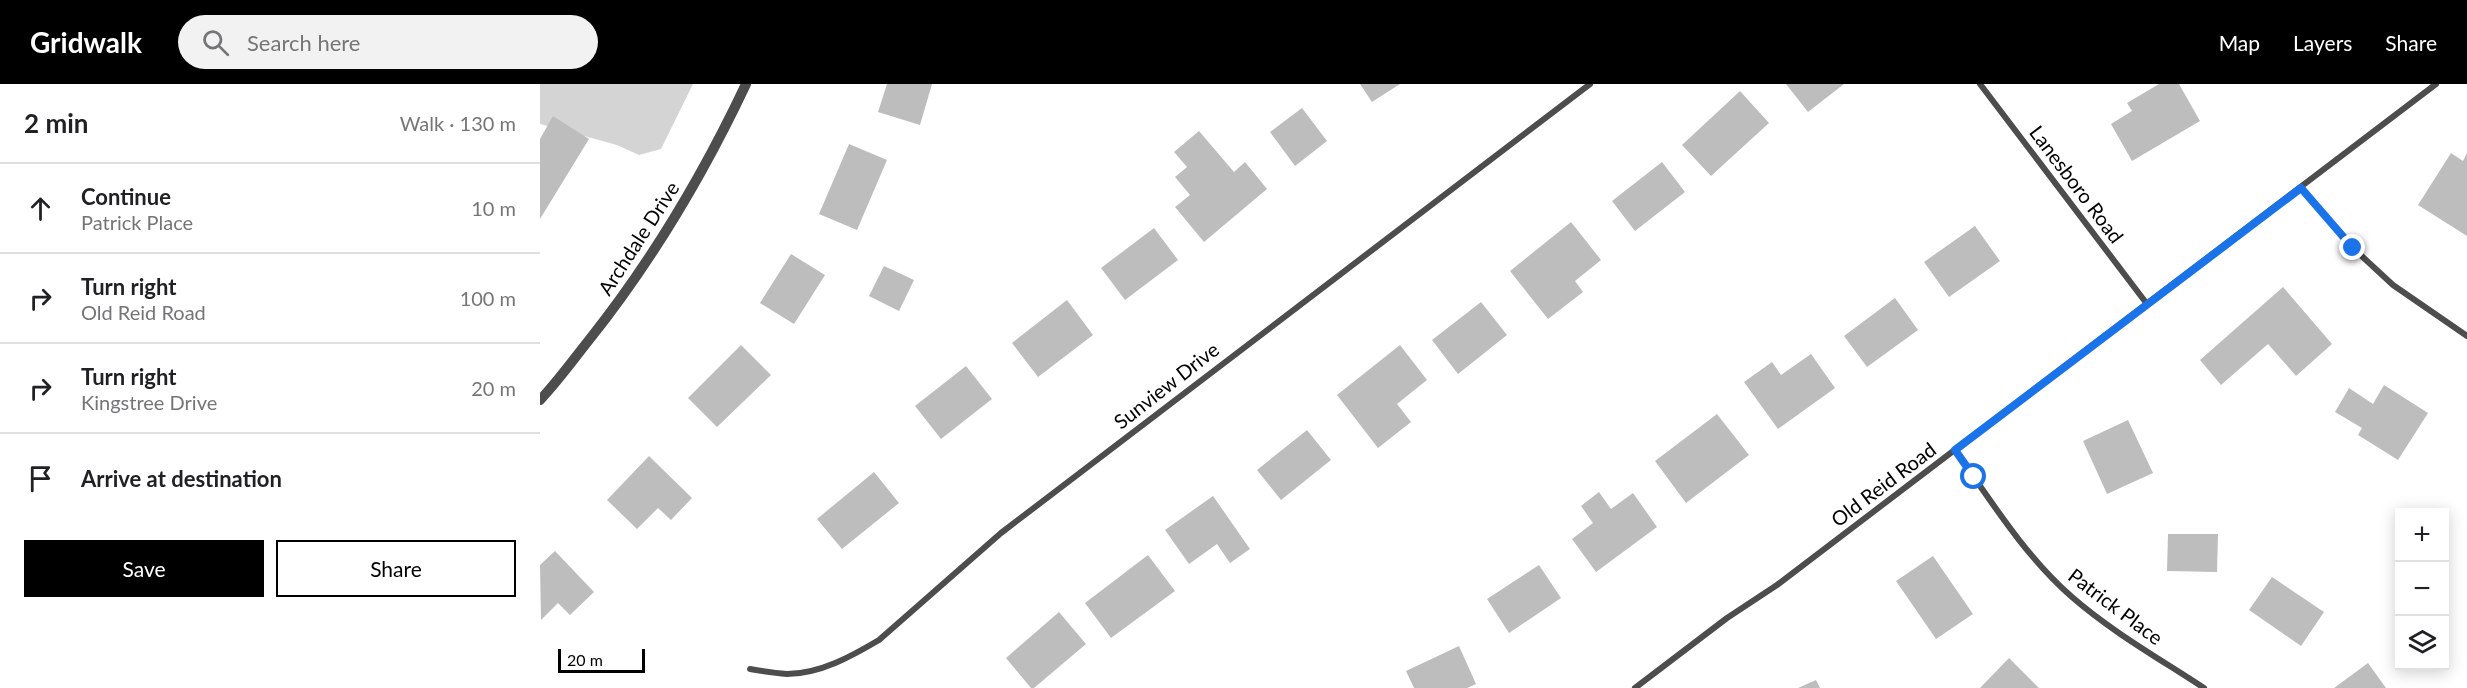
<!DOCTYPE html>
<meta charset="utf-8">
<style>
body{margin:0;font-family:Lato,sans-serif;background:#f2f2f2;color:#202124}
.controls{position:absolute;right:18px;bottom:18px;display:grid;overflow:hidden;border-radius:0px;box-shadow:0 3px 15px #0003}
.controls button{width:54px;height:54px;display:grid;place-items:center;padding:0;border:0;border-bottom:2px solid #e0e0e0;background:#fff;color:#202124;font:30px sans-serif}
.scale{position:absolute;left:18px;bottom:15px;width:87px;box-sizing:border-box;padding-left:6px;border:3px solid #000;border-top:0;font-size:16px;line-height:21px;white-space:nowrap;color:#000;-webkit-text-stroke:4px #fff;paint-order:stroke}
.stop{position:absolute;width:18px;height:18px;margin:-14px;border:4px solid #1a73e8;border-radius:50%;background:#fff}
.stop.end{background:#1a73e8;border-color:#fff;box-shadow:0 2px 6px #0008}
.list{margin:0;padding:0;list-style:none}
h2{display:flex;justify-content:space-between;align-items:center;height:78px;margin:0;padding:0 24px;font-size:26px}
h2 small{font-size:20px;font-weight:400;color:#757577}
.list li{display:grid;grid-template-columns:39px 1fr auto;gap:18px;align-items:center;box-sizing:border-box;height:90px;padding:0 24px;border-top:2px solid #e0e0e0}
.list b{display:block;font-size:22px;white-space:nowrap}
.list p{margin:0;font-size:20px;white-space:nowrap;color:#757577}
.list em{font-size:20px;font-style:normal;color:#757577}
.actions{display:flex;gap:12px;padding:18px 24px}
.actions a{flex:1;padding:14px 0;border:2px solid #000;border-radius:0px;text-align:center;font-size:21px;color:#000}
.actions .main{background:#000;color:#fff}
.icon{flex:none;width:33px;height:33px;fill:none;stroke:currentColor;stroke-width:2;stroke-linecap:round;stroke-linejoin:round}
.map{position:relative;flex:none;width:1927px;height:604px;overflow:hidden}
header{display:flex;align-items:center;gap:36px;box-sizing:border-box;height:84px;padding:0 30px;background:#000;color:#fff}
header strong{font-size:28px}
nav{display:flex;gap:33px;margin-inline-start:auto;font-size:21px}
.search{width:420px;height:54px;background:#f2f2f2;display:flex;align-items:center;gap:15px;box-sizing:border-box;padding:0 21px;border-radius:33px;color:#757577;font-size:22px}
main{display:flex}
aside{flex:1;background:#fff}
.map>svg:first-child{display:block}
.green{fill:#d4d4d4}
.building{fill:#bdbdbd}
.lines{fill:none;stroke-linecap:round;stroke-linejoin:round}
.minor{stroke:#4d4d4d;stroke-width:6}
.tertiary{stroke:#4d4d4d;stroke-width:10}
.route{stroke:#1a73e8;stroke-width:8}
.labels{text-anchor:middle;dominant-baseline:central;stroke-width:5;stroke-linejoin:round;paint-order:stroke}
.street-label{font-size:20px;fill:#000;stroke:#fff}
</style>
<header>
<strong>Gridwalk</strong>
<div class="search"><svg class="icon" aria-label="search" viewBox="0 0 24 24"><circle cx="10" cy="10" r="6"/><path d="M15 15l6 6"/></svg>Search here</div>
<nav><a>Map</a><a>Layers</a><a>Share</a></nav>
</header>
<main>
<aside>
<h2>2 min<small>Walk · 130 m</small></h2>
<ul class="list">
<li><svg class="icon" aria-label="ahead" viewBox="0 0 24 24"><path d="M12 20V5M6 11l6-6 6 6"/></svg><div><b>Continue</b><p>Patrick Place</p></div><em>10 m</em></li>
<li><svg class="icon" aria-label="right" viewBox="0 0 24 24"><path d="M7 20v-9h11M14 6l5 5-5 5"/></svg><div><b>Turn right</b><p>Old Reid Road</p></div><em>100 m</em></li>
<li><svg class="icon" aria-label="right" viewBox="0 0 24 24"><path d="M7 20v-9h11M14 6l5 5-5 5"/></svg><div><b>Turn right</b><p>Kingstree Drive</p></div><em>20 m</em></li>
<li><svg class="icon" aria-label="arrive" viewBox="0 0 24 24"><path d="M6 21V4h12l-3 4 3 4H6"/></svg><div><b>Arrive at destination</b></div></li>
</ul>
<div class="actions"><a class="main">Save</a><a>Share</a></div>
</aside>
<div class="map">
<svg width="1927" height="604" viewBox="0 0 1927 604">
<rect width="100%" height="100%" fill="#fff"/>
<path class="green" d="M0,0H153L121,65L99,71L77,61L0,40Z"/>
<path class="building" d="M347,0H392L380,41L338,28Z
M820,0H860L832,18Z
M1246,0H1304L1268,28Z
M1619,0H1639L1660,37L1592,77L1571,40L1592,27L1587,19Z
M1200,7L1229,39L1171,92L1142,61Z
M762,24L787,57L755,82L730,48Z
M13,32L49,55L0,135V55Z
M659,47L694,88L705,78L727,105L664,158L635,123L650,111L635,93L647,83L634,68Z
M309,60L347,76L317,146L279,130Z
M1911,69L1923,77L1927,69V152L1878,121Z
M1122,78L1145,108L1095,147L1072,117Z
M1031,138L1061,176L1035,197L1043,208L1008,235L970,187Z
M1435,142L1460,177L1409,213L1384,178Z
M614,144L638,176L585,216L561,184Z
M251,170L285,191L254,240L220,219Z
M344,182L374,196L359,227L329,212Z
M1743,203L1792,260L1756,292L1728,260L1681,301L1660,276Z
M1355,214L1378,246L1327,283L1304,252Z
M527,216L553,251L498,293L472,259Z
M941,218L967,251L918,290L892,256Z
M201,261L231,291L177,343L148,314Z
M860,261L887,296L857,320L871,338L838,364L797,311Z
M1271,270L1295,304L1238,345L1204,298L1232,278L1241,291Z
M426,282L452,315L401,355L375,322Z
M1844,301L1888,329L1858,376L1818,351L1822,344L1795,328L1809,304L1833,320Z
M1177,330L1209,371L1146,419L1115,377Z
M1588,336L1613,389L1567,410L1543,357Z
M767,346L791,376L741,416L717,386Z
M109,372L152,414L131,436L118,424L97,445L67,416Z
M334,388L359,419L302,465L277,435Z
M1059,408L1071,425L1093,409L1117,443L1056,488L1032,455L1053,439L1041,422Z
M673,412L710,465L690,479L677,460L649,480L625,446Z
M1628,450H1678L1677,488L1627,487Z
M15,467L54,508L30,531L18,519L1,536L0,481Z
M608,471L635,507L571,554L545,519Z
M1393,472L1433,530L1396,555L1356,497Z
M999,481L1021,514L969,549L947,515Z
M1732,493L1784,528L1761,562L1709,526Z
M519,528L546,560L494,604H491L466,574Z
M919,562L936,600L927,604H874L866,587Z
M1469,574L1499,604H1440Z
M1828,579L1846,604H1794Z
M1276,596L1280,604H1258Z"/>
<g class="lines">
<path class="minor" d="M1440,0L1607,220
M1761,104L1813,164L1853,201L1927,252
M1415,366C1451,417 1485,472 1532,513C1572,548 1620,575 1664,604
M210,585C222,587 235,589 247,590C280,590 312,572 339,556L461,449L1050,0
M1095,604L1187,534L1237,501L1896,0"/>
<path class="tertiary" d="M0,316C18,297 33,276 49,256C112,177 163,91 206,0"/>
</g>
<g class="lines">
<path class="route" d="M1434,393L1415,366L1761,104L1813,164"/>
</g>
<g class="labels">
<g class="street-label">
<text transform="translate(1537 100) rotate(53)">Lanesboro Road</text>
<text transform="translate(98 154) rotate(-57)">Archdale Drive</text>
<text transform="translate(626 301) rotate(-38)">Sunview Drive</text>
<text transform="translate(1343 400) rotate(-37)">Old Reid Road</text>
<text transform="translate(1576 522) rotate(37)">Patrick Place</text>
</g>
</g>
</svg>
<div class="controls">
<button>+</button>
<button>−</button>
<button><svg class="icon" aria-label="layers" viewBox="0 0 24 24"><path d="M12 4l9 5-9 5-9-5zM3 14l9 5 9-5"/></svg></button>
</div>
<div class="scale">20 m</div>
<div class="stop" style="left:1434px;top:393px"></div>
<div class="stop end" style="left:1813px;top:164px"></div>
</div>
</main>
